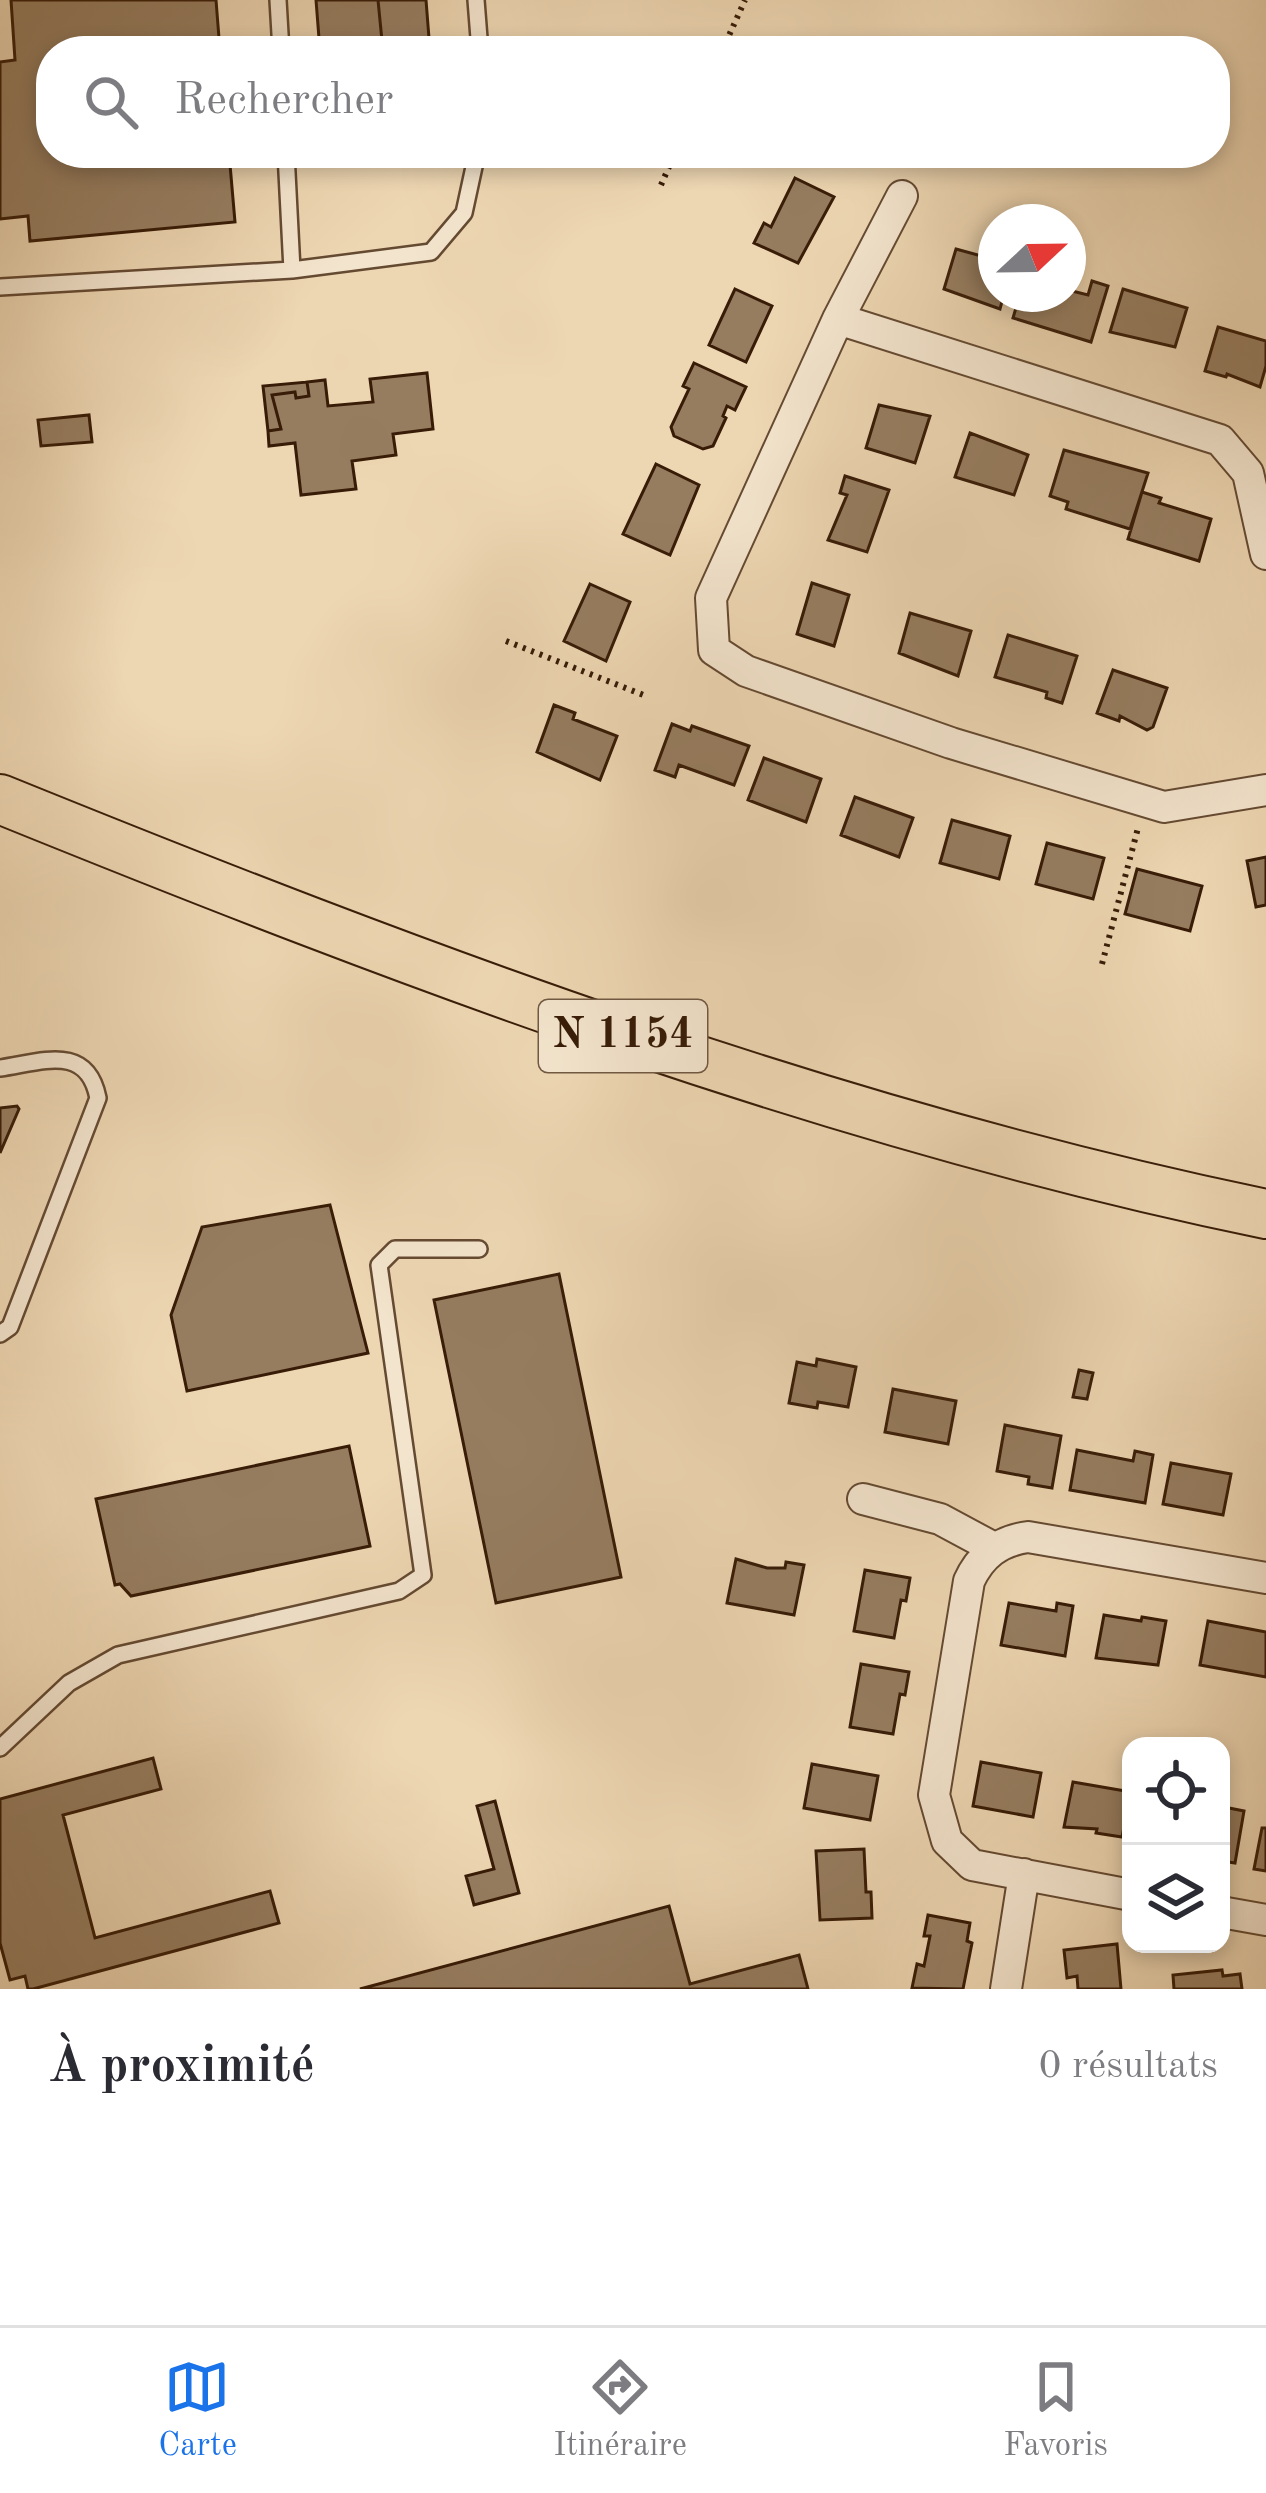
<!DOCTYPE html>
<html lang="fr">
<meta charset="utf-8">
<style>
body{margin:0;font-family:"Old Standard TT",serif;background:#f7f7f7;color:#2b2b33}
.controls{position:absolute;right:36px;bottom:36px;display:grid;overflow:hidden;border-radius:24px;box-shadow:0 6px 18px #0003}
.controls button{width:108px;height:108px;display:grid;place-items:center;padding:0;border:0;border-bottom:3px solid #e1e1e2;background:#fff;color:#2b2b33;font:60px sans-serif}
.compass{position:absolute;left:978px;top:204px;width:108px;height:108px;border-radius:50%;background:#fff;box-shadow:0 6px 18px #0003;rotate:68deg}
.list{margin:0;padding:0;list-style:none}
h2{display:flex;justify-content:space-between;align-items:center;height:156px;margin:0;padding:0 48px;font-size:51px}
h2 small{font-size:39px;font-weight:400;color:#7c7c81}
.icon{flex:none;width:66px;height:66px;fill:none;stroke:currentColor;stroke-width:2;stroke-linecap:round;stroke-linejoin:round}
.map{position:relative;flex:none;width:1266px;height:1989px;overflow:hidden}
.search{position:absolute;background:#fff;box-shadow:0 6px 18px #0003;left:36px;right:36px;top:36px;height:132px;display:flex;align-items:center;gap:30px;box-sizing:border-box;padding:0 42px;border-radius:48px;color:#7c7c81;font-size:45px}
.sheet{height:336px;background:#fff}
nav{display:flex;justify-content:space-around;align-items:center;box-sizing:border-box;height:168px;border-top:3px solid #e1e1e2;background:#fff;font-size:33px;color:#7c7c81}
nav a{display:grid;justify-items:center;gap:6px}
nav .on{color:#1a73e8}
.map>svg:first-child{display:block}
.building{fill:#967d60;stroke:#381c07;stroke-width:3}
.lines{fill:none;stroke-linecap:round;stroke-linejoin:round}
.service-casing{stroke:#654a32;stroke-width:20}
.minor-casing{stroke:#654a32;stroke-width:34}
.primary-casing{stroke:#381c07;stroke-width:52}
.path{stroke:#381c07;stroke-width:6;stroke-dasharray:3 6;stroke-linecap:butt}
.service{stroke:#f3e4cd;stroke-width:15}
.minor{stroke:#f3e4cd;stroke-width:30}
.primary{stroke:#edd6b2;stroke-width:48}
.labels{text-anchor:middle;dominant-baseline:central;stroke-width:12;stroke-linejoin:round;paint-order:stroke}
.shield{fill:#f3e4cd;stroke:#705842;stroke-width:3}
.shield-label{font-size:42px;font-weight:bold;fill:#381c07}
</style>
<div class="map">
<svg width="1266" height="1989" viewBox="0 0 1266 1989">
<rect width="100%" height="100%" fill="#edd6b2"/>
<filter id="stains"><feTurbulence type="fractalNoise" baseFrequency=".00167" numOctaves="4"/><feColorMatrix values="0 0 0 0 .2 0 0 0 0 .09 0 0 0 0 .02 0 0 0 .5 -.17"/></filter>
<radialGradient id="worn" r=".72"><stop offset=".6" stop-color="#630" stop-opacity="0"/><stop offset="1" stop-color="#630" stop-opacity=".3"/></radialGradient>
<path class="building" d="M11,0H216L220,51H51V153H229L235,222L30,241L28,216L0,219V62L15,60Z
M316,0H378L383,51H320Z
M378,0H426L430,51H383Z
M795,178L834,197L798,263L754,243L764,223L771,227Z
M956,249L996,260V294H1004L1000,309L944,289Z
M1092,281L1108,286L1091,342L1013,318L1020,294H1068V290L1088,295Z
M735,289L772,306L746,362L709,345Z
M1123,289L1187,308L1175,347L1110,332Z
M1218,327L1266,341V366L1260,387L1227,374L1226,377L1205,371Z
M694,363L746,387L735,410L727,406L723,416L726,418L713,446L703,449L674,436L671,427L689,389L683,386Z
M427,373L433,429L393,434L396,455L352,461L356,489L301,495L295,443L269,446L268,431L281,429L272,395L295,392L296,398L309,396L307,382L325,380L328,406L373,402L370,379Z
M307,382L309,396L296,398L295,392L272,395L281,429L268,431L263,386Z
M879,405L930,416L915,463L866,448Z
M89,415L92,442L41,446L38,420Z
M970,433L1028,455L1014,495L955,477Z
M1064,450L1148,473L1130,529L1066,509L1068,502L1050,496Z
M656,464L699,485L670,555L623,534Z
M845,476L889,490L867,552L828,540L847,495L840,493Z
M1142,492L1161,498L1159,503L1211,519L1199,561L1128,539Z
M812,583L849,595L834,646L797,634Z
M590,584L630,602L606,661L564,641Z
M910,613L971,631L958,676L899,653Z
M1008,635L1077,656L1062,703L1046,698L1047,692L995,677Z
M1113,670L1167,688L1153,727L1147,730L1120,716L1119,721L1097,713Z
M554,705L575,713L573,719L617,736L600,780L537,752Z
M672,724L690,731L692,726L749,746L734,785L679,765L675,777L655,770Z
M764,758L821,779L806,822L748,800Z
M855,797L913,818L899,857L841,835Z
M952,820L1010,836L999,879L940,863Z
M1047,843L1104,858L1093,899L1036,884Z
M1266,857V905L1256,907L1247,861Z
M1137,869L1202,886L1190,931L1125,914Z
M17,1106L19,1109L0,1153V1108Z
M330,1205L368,1353L187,1391L171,1315L202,1227Z
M559,1274L621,1577L496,1603L434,1300Z
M817,1359L856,1367L848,1407L818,1402L817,1408L789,1403L797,1362L816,1366Z
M1079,1370L1093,1373L1087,1399L1073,1397Z
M893,1389L956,1401L948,1444L885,1432Z
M1005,1425L1061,1436L1052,1488L1028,1484L1029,1477L997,1471Z
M349,1446L370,1546L131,1596L120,1584L115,1585L96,1499Z
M1077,1450L1133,1461L1135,1451L1153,1455L1145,1503L1070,1490Z
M1171,1463L1231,1474L1223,1515L1163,1504Z
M736,1559L767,1568H785L786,1562L804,1565L794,1615L727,1603Z
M865,1570L910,1578L906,1601L901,1600L894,1638L854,1631Z
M1009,1603L1056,1611L1057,1603L1073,1606L1065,1656L1001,1645Z
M1104,1615L1141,1621L1142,1617L1166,1621L1158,1665L1096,1658Z
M1208,1621L1266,1632V1677L1200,1665Z
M861,1664L909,1672L905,1695L900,1694L893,1734L850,1727Z
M153,1758L161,1789L63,1815L95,1938L270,1891L279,1923L33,1989H28L25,1976L10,1980L0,1943V1799Z
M981,1762L1041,1773L1033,1817L973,1806Z
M812,1764L878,1776L870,1820L804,1808Z
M1073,1782L1131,1792L1122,1837L1096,1833L1097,1829L1064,1827Z
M495,1801L519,1893L474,1905L466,1876L494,1869L477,1806Z
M1224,1807L1244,1811L1235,1863L1221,1861V1814Z
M1262,1828H1266V1871L1254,1869Z
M864,1849L866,1892H871L872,1918L820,1920L816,1851Z
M669,1906L690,1984L799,1955L808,1989H360Z
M928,1915L970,1923L967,1941L972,1943L963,1989L912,1988L917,1964L924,1966L930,1936H924Z
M1117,1944L1121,1989H1078L1077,1976L1067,1978L1064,1950Z
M1222,1970L1223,1976L1240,1974L1242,1989H1174L1173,1975Z"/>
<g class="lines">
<g class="service-casing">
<path id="service" d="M278,0L281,51
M476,0L480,51
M292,270L431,252L464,213L477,153
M0,287L292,270L286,153
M0,1068C42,1062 87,1043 98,1098L10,1327L0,1334
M0,1748L69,1683L118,1655L399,1591L423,1575L379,1265L395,1249H479"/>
</g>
<g class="minor-casing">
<path id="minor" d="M902,196L838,319L711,598L714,650L746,671L951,743L1164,807L1266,790
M838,319L1220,440L1248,473L1266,554
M863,1499L940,1519L994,1548
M1131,1895L972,1865L947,1841L934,1795L969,1581C981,1555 999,1541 1028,1537L1266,1578
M1221,1912L1266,1920
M1006,1989L1024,1874"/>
</g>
<g class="primary-casing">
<path id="primary" d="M0,799C412,966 829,1124 1266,1214"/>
</g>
<path class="path" d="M722,51L745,0
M661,185L675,153
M506,641L646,696
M1102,964L1138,828"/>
<use href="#service" class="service"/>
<use href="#minor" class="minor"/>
<use href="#primary" class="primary"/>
</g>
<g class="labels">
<rect class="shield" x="539" y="1000" width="168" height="72" rx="9"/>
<g class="shield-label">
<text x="623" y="1036">N 1154</text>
</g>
</g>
<rect width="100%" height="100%" filter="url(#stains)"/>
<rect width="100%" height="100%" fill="url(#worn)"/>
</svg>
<div class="controls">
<button><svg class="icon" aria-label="locate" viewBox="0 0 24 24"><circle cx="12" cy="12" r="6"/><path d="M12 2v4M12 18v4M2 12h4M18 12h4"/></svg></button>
<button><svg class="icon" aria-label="layers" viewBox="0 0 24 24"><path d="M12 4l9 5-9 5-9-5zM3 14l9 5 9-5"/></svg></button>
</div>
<svg class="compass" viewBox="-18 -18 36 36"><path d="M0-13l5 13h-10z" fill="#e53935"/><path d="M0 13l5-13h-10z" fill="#7c7c81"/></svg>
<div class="search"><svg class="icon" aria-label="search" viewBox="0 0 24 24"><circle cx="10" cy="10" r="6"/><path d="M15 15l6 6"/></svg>Rechercher</div>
</div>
<section class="sheet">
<h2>À proximité<small>0 résultats</small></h2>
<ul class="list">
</ul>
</section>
<nav>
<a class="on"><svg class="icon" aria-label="map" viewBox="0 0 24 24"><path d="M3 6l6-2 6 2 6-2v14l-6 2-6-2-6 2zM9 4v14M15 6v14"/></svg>Carte</a>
<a><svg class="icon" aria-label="directions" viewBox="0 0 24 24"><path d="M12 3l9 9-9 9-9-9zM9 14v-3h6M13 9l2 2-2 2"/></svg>Itinéraire</a>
<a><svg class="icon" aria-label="saved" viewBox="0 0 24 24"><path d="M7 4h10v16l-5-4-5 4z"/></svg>Favoris</a>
</nav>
